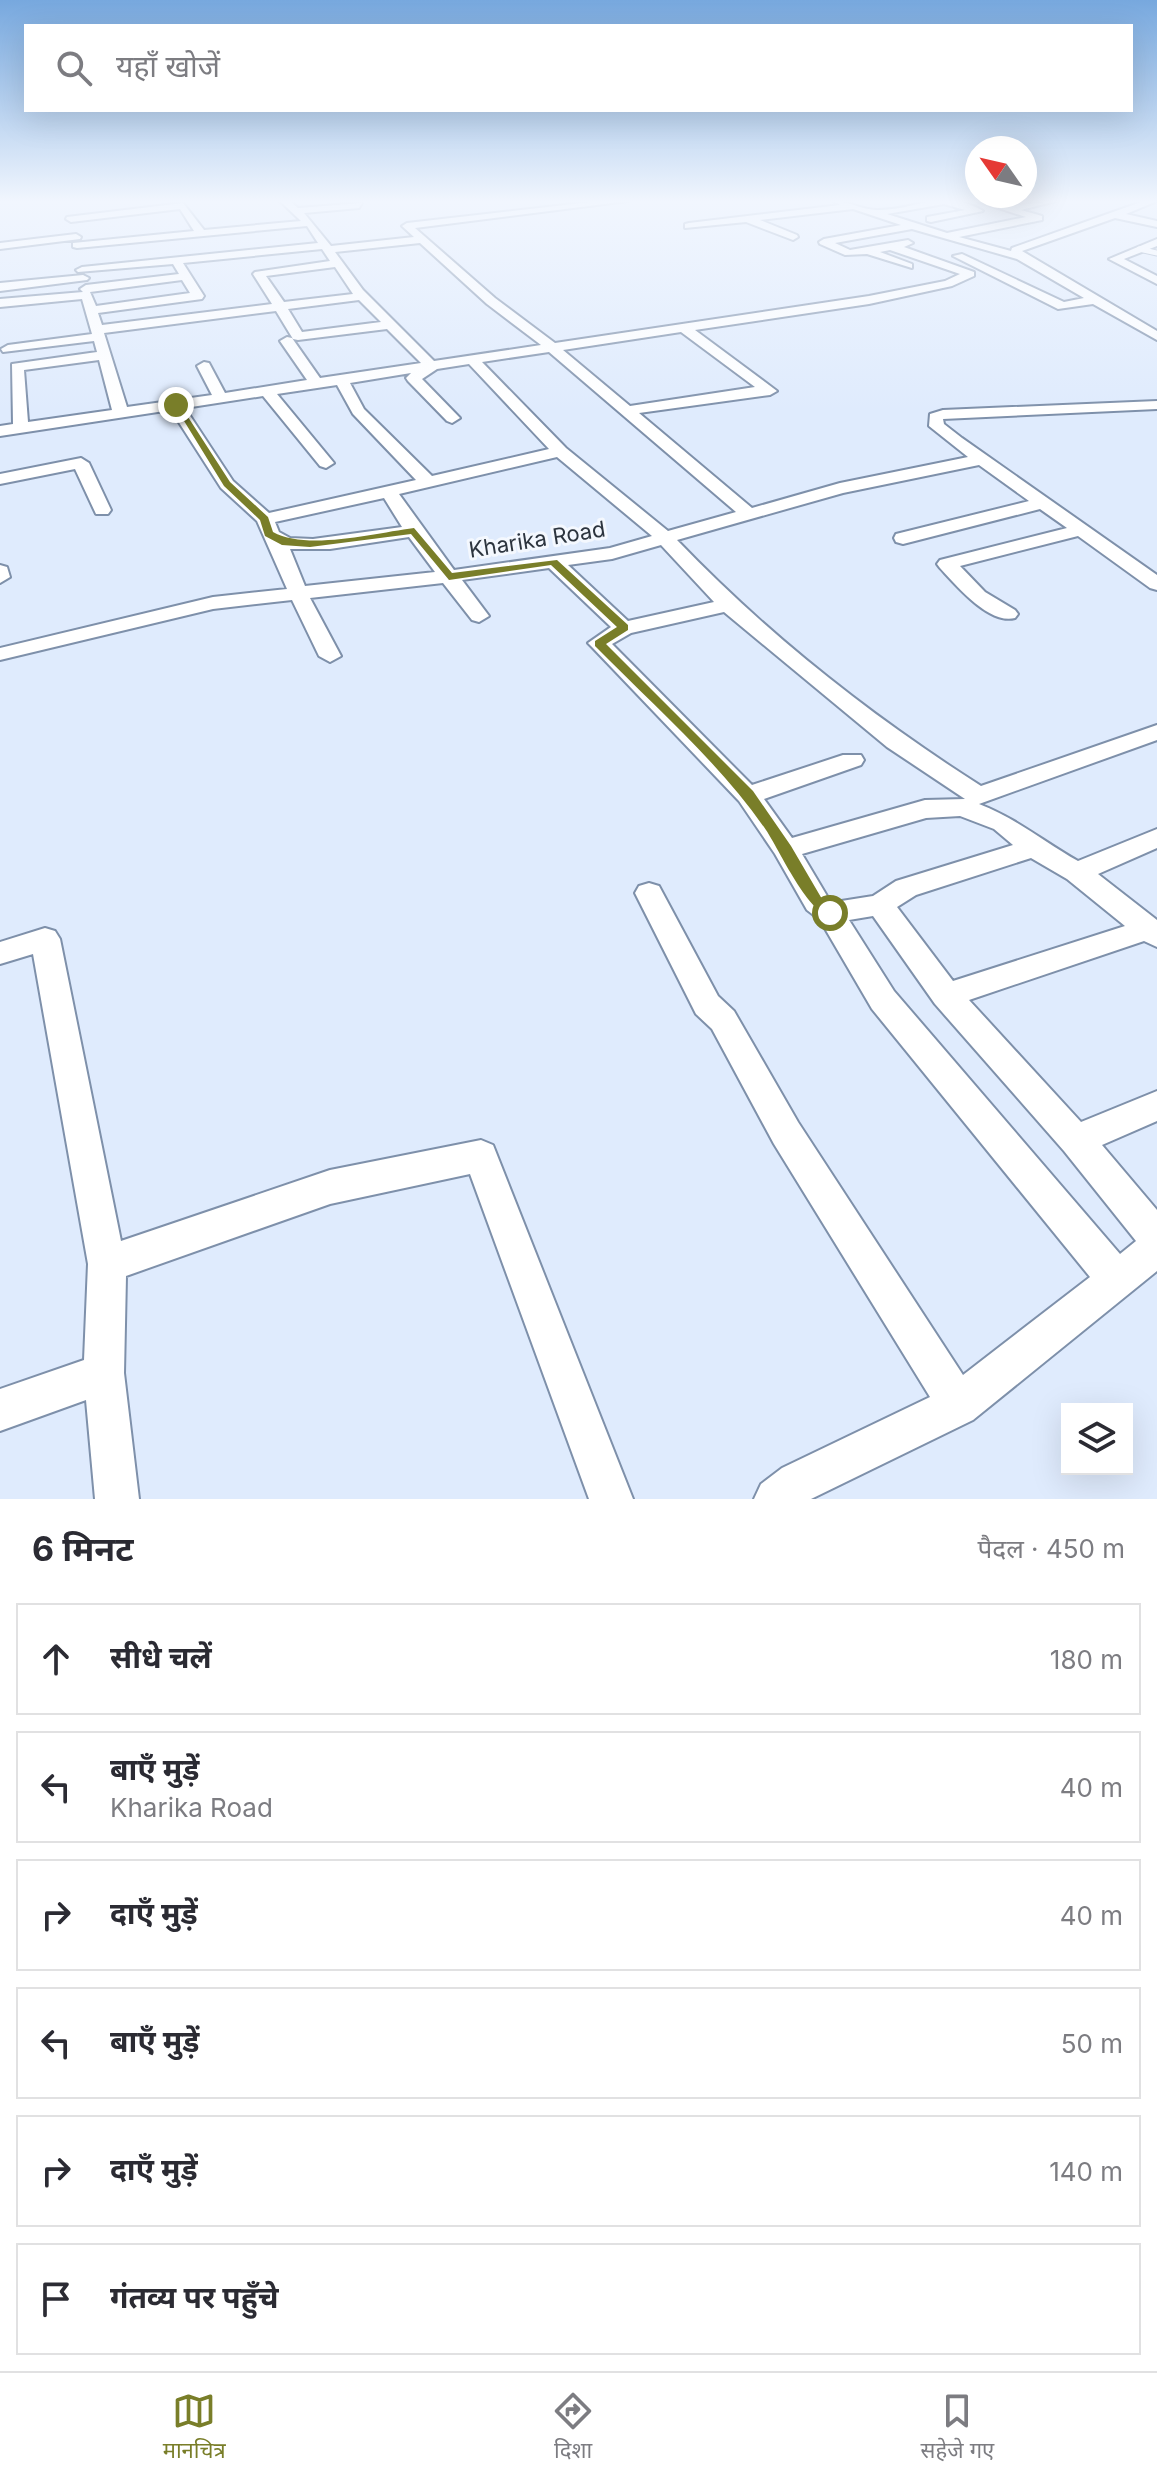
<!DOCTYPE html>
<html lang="hi">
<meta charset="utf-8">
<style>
body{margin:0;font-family:Inter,"Noto Sans Devanagari",sans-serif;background:#f2f2f3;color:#2b2b33}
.controls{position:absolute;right:24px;bottom:24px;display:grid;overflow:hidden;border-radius:0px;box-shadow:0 8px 32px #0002}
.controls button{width:72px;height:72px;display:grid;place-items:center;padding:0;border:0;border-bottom:2px solid #e1e1e2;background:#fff;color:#2b2b33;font:40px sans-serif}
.compass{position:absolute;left:965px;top:136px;width:72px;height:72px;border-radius:50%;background:#fff;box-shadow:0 8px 32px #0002;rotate:304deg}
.stop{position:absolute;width:24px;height:24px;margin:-18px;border:6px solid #797e29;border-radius:50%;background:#fff}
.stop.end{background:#797e29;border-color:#fff;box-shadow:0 2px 8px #0008}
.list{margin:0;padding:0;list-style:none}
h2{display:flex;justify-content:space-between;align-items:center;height:104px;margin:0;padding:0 32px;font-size:34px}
h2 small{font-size:26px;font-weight:400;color:#7c7c81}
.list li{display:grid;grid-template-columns:52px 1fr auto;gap:24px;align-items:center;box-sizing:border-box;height:112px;margin:0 16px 16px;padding:0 16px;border:2px solid #e1e1e2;border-radius:0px}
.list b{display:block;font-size:30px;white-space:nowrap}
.list p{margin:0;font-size:26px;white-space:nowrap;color:#7c7c81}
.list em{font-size:26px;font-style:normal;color:#7c7c81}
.icon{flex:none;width:44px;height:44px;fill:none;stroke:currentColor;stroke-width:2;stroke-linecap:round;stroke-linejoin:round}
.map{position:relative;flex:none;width:1157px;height:1499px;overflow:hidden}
.search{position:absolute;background:#fff;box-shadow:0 8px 32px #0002;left:24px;right:24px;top:24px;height:88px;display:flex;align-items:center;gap:20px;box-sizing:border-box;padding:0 28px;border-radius:0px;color:#7c7c81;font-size:30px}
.sheet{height:872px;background:#fff}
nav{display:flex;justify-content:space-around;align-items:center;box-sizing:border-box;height:112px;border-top:2px solid #e1e1e2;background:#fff;font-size:22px;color:#7c7c81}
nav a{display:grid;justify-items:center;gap:4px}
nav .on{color:#797e29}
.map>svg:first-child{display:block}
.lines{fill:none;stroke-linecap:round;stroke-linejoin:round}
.lane-casing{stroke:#7e90aa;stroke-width:7}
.street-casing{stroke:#7e90aa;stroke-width:4}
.lane{stroke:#fff;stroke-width:5}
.street{fill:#fff;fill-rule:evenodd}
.route{fill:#797e29}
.labels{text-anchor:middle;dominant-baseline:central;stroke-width:6;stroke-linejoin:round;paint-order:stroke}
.far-street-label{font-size:22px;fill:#2d353f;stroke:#f4f8fe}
</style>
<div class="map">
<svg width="1157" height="1499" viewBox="0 0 1157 1499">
<rect width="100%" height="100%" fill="#dfebfd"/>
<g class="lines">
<g class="lane-casing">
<path id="lane" d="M1139,249L1157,253"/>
</g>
<g class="street-casing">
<path id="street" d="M280,201H290L298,208L362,203L359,208L304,213L331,246L414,237L402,226L407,223L599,201H628L415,228L495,298L555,343L869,296L945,281L960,274L890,250L880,252L912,264V268L867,254L845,255L820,244L819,242L824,239L901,225L853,209L760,220L797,235L798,237L793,240L746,222L685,228V224L689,223L840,205L833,201C849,201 862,210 877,210C914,211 944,187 983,211L931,222L927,221V217L965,210L944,204L887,214L947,233L1026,217L977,201L1010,206L1056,201L1021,210L1042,216V220L959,237L1011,251L1012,248L1144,201H1157L1126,214L1157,221V227L1115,218L1022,251L1157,331V340L1093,304L1058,309L953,256L962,254L1064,302L1084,298L1017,259L912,229L835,243L850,250L908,240L913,243L904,247L974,272V276L952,286L869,304L695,330L777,391L770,395L639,413L752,508L840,483L968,457L929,426L930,414L943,410L1157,401V409L943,419L944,424L962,438L1157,575V590L1150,588L1078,536L960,566L985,592L1015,610L1018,614L1015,618C989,625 956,585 940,568L937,564L940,560L1067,528L1040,509L903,544L896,542L894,538L896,534L1029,501L979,465L843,493L677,540C767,634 871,716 981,786L1157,725V740L979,804C1016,818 1044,842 1078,861L1157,829V848L1098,874L1157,920V947L1144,941L969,1000L1081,1122L1157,1091V1121L1102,1145L1157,1210V1271L973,1420L811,1499H754L761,1484L782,1468L930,1397L774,1144L712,1029L696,1014L635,893L639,886L649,883L659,886L718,996L734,1011L798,1122L963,1375L1090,1277L872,1009L820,920L807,910L775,854L739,801L592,647L588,643L611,627L549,568L462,580L489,616L479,622L472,620L443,583L310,598L341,656L330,662L319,656L292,600L213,609L0,660V648L213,597L287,589L257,521L221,488L171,410L0,436V426L13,424L12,364L97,352L94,341L3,352L1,349L8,345L92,334L82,299L0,307V299L83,292L80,289L86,285L179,274L173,264L78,272L76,270L82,267L318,243L307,226L77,248L73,247V243L194,231L180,209L71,222L66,219L67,217L183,203L204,230L301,221ZM420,243L487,304L541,345L434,361L363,290L335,252ZM322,249L330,261L255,272L253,274L272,304L102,325L98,313L202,299L204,296L183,263ZM335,267L353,294L284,302L266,276ZM182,280L190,293L96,306L90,292ZM359,300L381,322L302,332L288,309ZM276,311L293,339L298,340L387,329L421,363L320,378L292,338L287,337L280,341L307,380L225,393L209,363L204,362L197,366L212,395L127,407L104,333ZM681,332L755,387L630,406L563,350ZM549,352L736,512L668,531L566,448L482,362ZM99,360L112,410L28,422L24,370ZM469,364L549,449L432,476L364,409L350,383L411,373L406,378L408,381L447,421L452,423L460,418L422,379L437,369ZM337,385L353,414L416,480L269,513L233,481L185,408L263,396L320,466L326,468L334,463L277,394ZM557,457L652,536L610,548L454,570L399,494ZM384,498L402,527L313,539L290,538L279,532L275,522ZM409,537L435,572L305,586L290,549H330ZM661,545L714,602L628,621L568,565L612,559ZM724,612L887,747L965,799L925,800L792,838L764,799L861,765L864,760L861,755H843L752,785L612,644L631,633ZM960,816L994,829L1013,845L896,881L873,896L835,902L827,896L802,854L926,818ZM1031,858L1067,879L1125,926L953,981L897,907L916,895ZM873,916L935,1004L1064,1151L1136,1241L1120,1254L894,991L849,920Z
M76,234L81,237L80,239L0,249V243Z
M1157,239V246L1124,259L1157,276V284L1109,259Z
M83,275L89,278L87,280L0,291V283Z
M81,458L89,463L111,510L108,514H96L75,469L0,484V474Z
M0,565L7,567L10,577L0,583Z
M45,928L55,931L60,939L121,1241L330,1170L481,1140L493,1145L633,1499H589L470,1174L330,1204L126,1276L124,1373L139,1499H95L86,1400L0,1431V1389L84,1360L88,1264L33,954L0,964V942Z"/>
</g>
<use href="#lane" class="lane"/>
<use href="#street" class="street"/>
</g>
<linearGradient id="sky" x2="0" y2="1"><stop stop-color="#77a8de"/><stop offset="0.49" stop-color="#f1f6fe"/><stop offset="1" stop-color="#f1f6fe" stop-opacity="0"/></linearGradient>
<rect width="1157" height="411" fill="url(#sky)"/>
<path class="route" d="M173,403H179L230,482L268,517L273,532C307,551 375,533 414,528L452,573L557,560L628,625V630L606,644L753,791L791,846L822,899L836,909V917C812,923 779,849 766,830C719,762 653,705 595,646V641L617,627L551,565L449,580L411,534L310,547L282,545L265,536L260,520L224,486Z"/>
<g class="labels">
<g class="far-street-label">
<text transform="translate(537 539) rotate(-9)">Kharika Road</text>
</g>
</g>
</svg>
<div class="controls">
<button><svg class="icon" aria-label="layers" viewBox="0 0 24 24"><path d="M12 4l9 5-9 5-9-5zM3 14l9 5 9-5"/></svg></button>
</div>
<svg class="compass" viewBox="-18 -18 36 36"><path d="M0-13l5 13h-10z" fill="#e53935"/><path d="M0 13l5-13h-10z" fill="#7c7c81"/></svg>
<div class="stop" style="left:830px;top:913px"></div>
<div class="stop end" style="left:176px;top:405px"></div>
<div class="search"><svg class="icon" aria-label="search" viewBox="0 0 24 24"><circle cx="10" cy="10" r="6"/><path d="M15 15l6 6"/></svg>यहाँ खोजें</div>
</div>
<section class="sheet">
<h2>6 मिनट<small>पैदल · 450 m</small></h2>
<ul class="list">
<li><svg class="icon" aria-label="ahead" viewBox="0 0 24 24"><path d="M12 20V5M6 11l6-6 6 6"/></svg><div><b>सीधे चलें</b></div><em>180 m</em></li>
<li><svg class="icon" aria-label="left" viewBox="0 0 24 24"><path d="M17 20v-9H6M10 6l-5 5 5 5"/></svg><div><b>बाएँ मुड़ें</b><p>Kharika Road</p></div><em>40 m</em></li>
<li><svg class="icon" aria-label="right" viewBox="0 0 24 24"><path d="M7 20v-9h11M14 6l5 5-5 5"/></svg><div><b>दाएँ मुड़ें</b></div><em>40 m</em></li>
<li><svg class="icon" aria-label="left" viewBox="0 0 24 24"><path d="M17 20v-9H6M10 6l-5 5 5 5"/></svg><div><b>बाएँ मुड़ें</b></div><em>50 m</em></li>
<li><svg class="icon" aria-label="right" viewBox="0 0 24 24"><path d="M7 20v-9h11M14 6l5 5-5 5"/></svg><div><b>दाएँ मुड़ें</b></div><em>140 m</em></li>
<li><svg class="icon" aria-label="arrive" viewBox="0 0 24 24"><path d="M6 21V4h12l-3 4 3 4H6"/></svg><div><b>गंतव्य पर पहुँचे</b></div></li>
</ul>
</section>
<nav>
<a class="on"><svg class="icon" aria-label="map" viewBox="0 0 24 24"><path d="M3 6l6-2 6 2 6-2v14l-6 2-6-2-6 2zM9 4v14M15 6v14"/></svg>मानचित्र</a>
<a><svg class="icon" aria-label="directions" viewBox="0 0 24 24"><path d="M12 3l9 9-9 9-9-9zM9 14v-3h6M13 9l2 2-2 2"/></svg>दिशा</a>
<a><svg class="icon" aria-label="saved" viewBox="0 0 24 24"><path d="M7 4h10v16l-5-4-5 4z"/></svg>सहेजे गए</a>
</nav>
